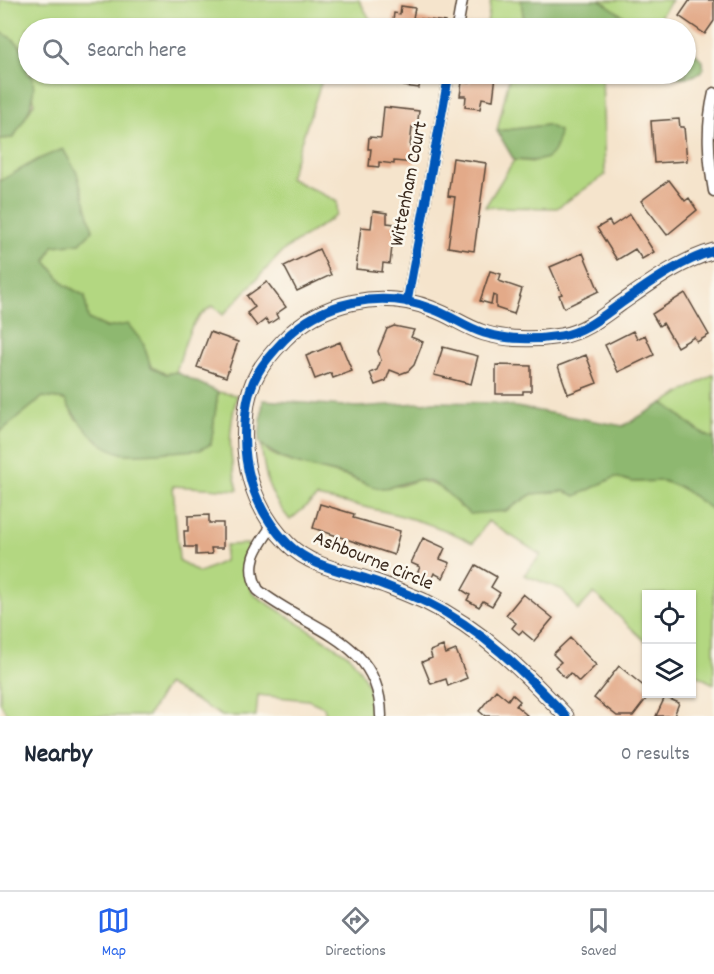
<!DOCTYPE html>
<style>
body{margin:0;font-family:Dekko,sans-serif;background:#f6f6f7;color:#1f2937}
.controls{position:absolute;right:18px;bottom:18px;display:grid;overflow:hidden;border-radius:0px;box-shadow:0 2px 4px #0004}
.controls button{width:54px;height:54px;display:grid;place-items:center;padding:0;border:0;border-bottom:2px solid #e0e1e3;background:#fff;color:#1f2937;font:30px sans-serif}
.list{margin:0;padding:0;list-style:none}
h2{display:flex;justify-content:space-between;align-items:center;height:78px;margin:0;padding:0 24px;font-size:26px}
h2 small{font-size:20px;font-weight:400;color:#747a83}
.icon{flex:none;width:33px;height:33px;fill:none;stroke:currentColor;stroke-width:2;stroke-linecap:round;stroke-linejoin:round}
.map{position:relative;flex:none;width:714px;height:716px;overflow:hidden}
.search{position:absolute;background:#fff;box-shadow:0 2px 4px #0004;left:18px;right:18px;top:18px;height:66px;display:flex;align-items:center;gap:15px;box-sizing:border-box;padding:0 21px;border-radius:33px;color:#747a83;font-size:22px}
.sheet{height:174px;background:#fff}
nav{display:flex;justify-content:space-around;align-items:center;box-sizing:border-box;height:84px;border-top:2px solid #e0e1e3;background:#fff;font-size:16px;color:#747a83}
nav a{display:grid;justify-items:center;gap:3px}
nav .on{color:#2563eb}
.map>svg:first-child{display:block}
.green{fill:#b3d781;stroke:#778050;stroke-width:1.5}
.forest{fill:#8eb86f;stroke:#647146;stroke-width:1.5}
.building{fill:#e3aa89}
.lines{fill:none;stroke-linecap:round;stroke-linejoin:round}
.street-casing{stroke:#574638;stroke-width:13}
.secondary-casing{stroke:#574638;stroke-width:17}
.street{stroke:#fff;stroke-width:10}
.secondary{stroke:#fff;stroke-width:15}
.cycleway-casing{stroke:#fbf7ec;stroke-width:13}
.cycleway{stroke:#0057b8;stroke-width:9}
.labels{text-anchor:middle;dominant-baseline:central;stroke-width:5;stroke-linejoin:round;paint-order:stroke}
.street-label{font-size:20px;fill:#3b2a1e;stroke:#fbf7ec}
</style>
<div class="map">
<svg width="714" height="716" viewBox="0 0 714 716">
<rect width="100%" height="100%" fill="#fbf7ec"/>
<filter id="ink" filterUnits="userSpaceOnUse"><feTurbulence type="fractalNoise" baseFrequency=".0167" numOctaves="2"/><feDisplacementMap in="SourceGraphic" scale="12" xChannelSelector="R" yChannelSelector="G"/><feConvolveMatrix kernelMatrix="1 2 1 2 8 2 1 2 1" color-interpolation-filters="sRGB"/></filter>
<filter id="wash" filterUnits="userSpaceOnUse"><feTurbulence type="fractalNoise" baseFrequency=".008" numOctaves="4" result="noise"/><feDisplacementMap in="SourceGraphic" scale="24" xChannelSelector="R" yChannelSelector="G"/><feGaussianBlur stdDeviation="1.35" result="paint"/><feColorMatrix in="noise" values="0 0 0 0 0 0 0 0 0 0 0 0 0 0 0 0 0 1.4 0 .05"/><feComposite in="paint" operator="in"/></filter>
<g filter="url(#wash)">
<rect width="100%" height="100%" fill="#f5e4cc"/>
<path class="green" d="M0,0H359L370,19L368,28H28V61C24,45 14,39 0,32Z
M491,0H521L525,28H494L487,24Z
M600,0H672L656,22L625,17Z
M32,74H358L356,81L323,77L289,178L337,201V215L284,250L223,315L213,306C187,320 185,346 176,372L166,374L151,367L143,343L88,319L85,296L65,285L46,261L53,246L80,243L9,178L0,181V139L13,138L34,103Z
M510,74H602L605,175L557,208L485,207L514,160L533,162L547,125L497,131Z
M714,374V439C692,430 683,416 663,403Z
M218,392L237,395C228,432 228,453 238,490L173,486L179,560L199,573L224,561L226,545L248,544L246,575L253,594L348,655C365,673 372,691 374,716H326L324,707L308,700L258,695L256,716H222L167,684L148,716H8L0,702V432L43,397L65,400L75,418L121,453H143L211,444Z
M261,444L270,453L285,460L349,477L365,484L400,486L418,480L444,488L460,507L491,512L506,511L532,494L564,491L576,496L615,477L633,482L663,481L680,487L714,511V684L692,673V594H646V642L594,593L578,610L563,590L524,575L541,555L488,521L473,543C426,518 369,508 317,497L290,520C268,494 265,478 261,444Z"/>
<path class="forest" d="M521,0H600L625,17L656,22L658,28H525Z
M0,32C20,41 28,51 28,74H32C38,100 27,116 13,138L0,139Z
M686,45L701,59L704,68C694,82 673,77 659,74H686Z
M547,125L559,131C556,163 542,162 514,160L497,131Z
M63,149L77,173L93,230L80,243L53,246L46,261L65,285L85,296L88,319L106,328L128,324L143,343L151,367L166,374L176,372L218,392L211,444L200,450C182,450 134,457 121,453C96,446 77,421 65,400L43,397L0,432V181L39,159Z
M263,400L357,407L435,402L494,403L623,426L663,403C683,416 692,430 714,439V511L680,487L663,481L633,482L615,477L576,496L564,491L532,494L506,511L470,514C453,502 441,479 418,480C407,480 395,488 382,488C370,488 359,479 348,476C316,467 284,466 259,442Z"/>
<g id="blocks">
<path class="building" d="M690,0H714V21L705,34L679,16Z
M401,6L415,8L413,18L445,22L444,28H392L394,13L400,14Z
M405,74H421L419,88L404,86Z
M472,74L496,75L493,100L482,98L480,109L465,107L466,96H460L462,82L470,83Z
M384,107L419,111L417,128L412,127L410,147H417L415,163L394,161V164L379,162V167L369,166L371,149H368L369,137L381,138Z
M679,119L680,127H684L687,161L654,163L651,121Z
M453,158L486,163L474,251L448,247L455,197L448,196Z
M669,180L685,201L689,198L697,210L667,235L641,201Z
M373,211L387,213V223L404,225L402,239L393,238L390,264L383,263L382,272L356,269L361,227L371,228Z
M630,214L654,252L642,259L635,249L617,260L597,228L609,221L612,226Z
M319,249L331,275L297,291L284,266Z
M583,253L599,291L564,308L559,295L562,294L550,267Z
M490,271L501,274L499,281L522,289L514,314L496,308V296L493,295L491,304L480,301Z
M267,282L286,307L276,314L278,318L269,324L266,319L257,326L247,313L255,307L247,296Z
M685,293L709,335L697,342L694,337L677,347L663,323L659,326L652,314Z
M394,326L414,330L411,337L423,342L414,365L408,371L400,374L390,370L386,381L375,385L370,373L377,370L381,360L378,351L387,329Z
M633,331L637,339L645,335L654,355L618,372L605,345Z
M210,332L238,342L226,377L197,367Z
M340,342L352,371L333,378L331,373L315,379L306,356Z
M443,347L478,356L471,384L434,375Z
M586,355L597,383L568,394L558,366Z
M496,365L531,366V391H523V394H496Z
M320,504L354,514L353,518L400,531L394,555L313,528Z
M209,515V523H223V548H211L212,554L196,555V547H185L184,531H188V516Z
M423,538L445,548L440,559L450,563L443,578L434,573L431,580L417,574L420,567L411,563Z
M476,565L497,577L491,587L500,593L492,606L483,601L479,607L467,600L470,595L462,590Z
M523,594L553,618L534,641L522,631L519,634L512,628L516,623L506,615Z
M570,638L596,665L579,682L570,673L565,678L555,667L561,662L553,654Z
M443,646L446,654L456,650L467,678L448,686L446,679L431,684L422,662L432,658L430,651Z
M619,666L646,688V699L633,716H617L594,698Z
M496,690L508,700L512,694L520,701L516,706L528,716H485L479,711Z
M665,697L679,703L674,716H656Z"/>
</g>
</g>
<g filter="url(#ink)">
<use href="#blocks" fill-opacity="0" stroke="#574638" stroke-width="1.5"/>
<g class="lines">
<g class="street-casing">
<path id="street" d="M457,28L462,0
M714,93C706,126 708,157 714,191
M407,302L449,74
M273,525C257,547 244,563 258,590C307,630 380,639 381,716"/>
</g>
<g class="secondary-casing">
<path id="secondary" d="M566,716C524,672 482,629 426,602C409,595 391,587 373,581C344,571 311,567 288,544C252,508 240,460 246,411C249,380 263,362 284,340C321,301 382,289 432,309C450,315 465,327 484,333C508,340 536,340 561,336C584,332 602,317 620,304C649,284 679,261 714,251"/>
</g>
<use href="#street" class="street"/>
<use href="#secondary" class="secondary"/>
<g class="cycleway-casing">
<path id="cycleway" d="M407,302L449,74
M566,716C524,672 482,629 426,602C409,595 391,587 373,581C344,571 311,567 288,544C252,508 240,460 246,411C249,380 263,362 284,340C321,301 382,289 432,309C450,315 465,327 484,333C508,340 536,340 561,336C584,332 602,317 620,304C649,284 679,261 714,251"/>
</g>
<use href="#cycleway" class="cycleway"/>
</g>
</g>
<g class="labels">
<g class="street-label">
<text transform="translate(410 184) rotate(-79)">Wittenham Court</text>
<text transform="translate(373 562) rotate(22)">Ashbourne Circle</text>
</g>
</g>
</svg>
<div class="controls">
<button><svg class="icon" aria-label="locate" viewBox="0 0 24 24"><circle cx="12" cy="12" r="6"/><path d="M12 2v4M12 18v4M2 12h4M18 12h4"/></svg></button>
<button><svg class="icon" aria-label="layers" viewBox="0 0 24 24"><path d="M12 4l9 5-9 5-9-5zM3 14l9 5 9-5"/></svg></button>
</div>
<div class="search"><svg class="icon" aria-label="search" viewBox="0 0 24 24"><circle cx="10" cy="10" r="6"/><path d="M15 15l6 6"/></svg>Search here</div>
</div>
<section class="sheet">
<h2>Nearby<small>0 results</small></h2>
<ul class="list">
</ul>
</section>
<nav>
<a class="on"><svg class="icon" aria-label="map" viewBox="0 0 24 24"><path d="M3 6l6-2 6 2 6-2v14l-6 2-6-2-6 2zM9 4v14M15 6v14"/></svg>Map</a>
<a><svg class="icon" aria-label="directions" viewBox="0 0 24 24"><path d="M12 3l9 9-9 9-9-9zM9 14v-3h6M13 9l2 2-2 2"/></svg>Directions</a>
<a><svg class="icon" aria-label="saved" viewBox="0 0 24 24"><path d="M7 4h10v16l-5-4-5 4z"/></svg>Saved</a>
</nav>
